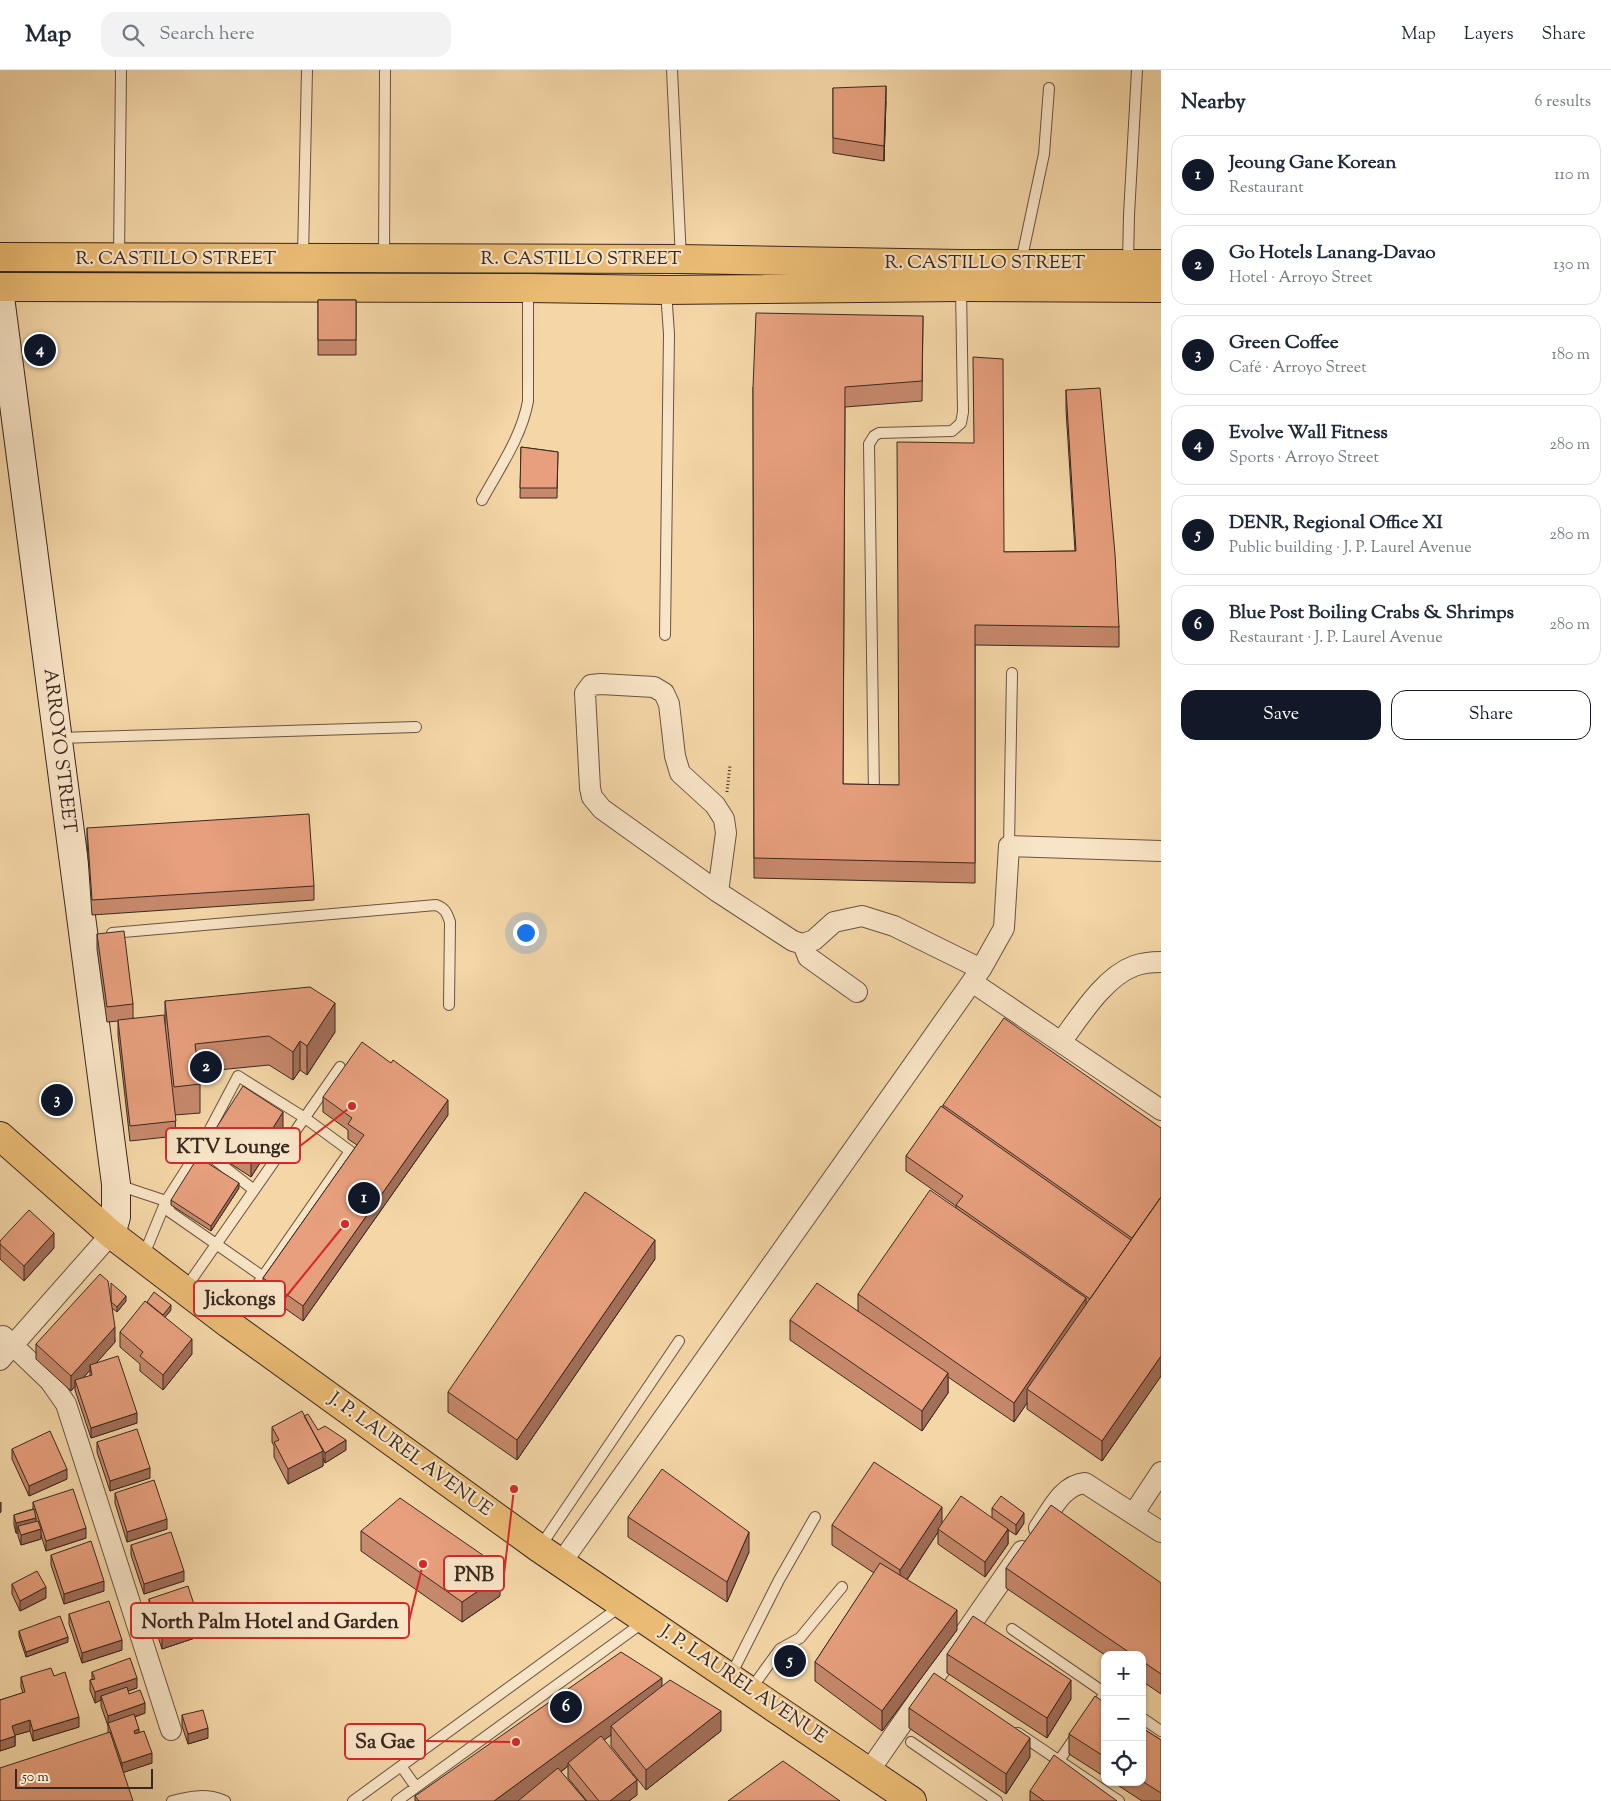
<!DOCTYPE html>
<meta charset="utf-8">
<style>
body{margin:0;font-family:"Sorts Mill Goudy",serif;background:#f2f2f3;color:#1f2937}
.controls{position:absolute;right:15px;bottom:15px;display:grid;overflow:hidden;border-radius:10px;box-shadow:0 1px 4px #0004}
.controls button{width:45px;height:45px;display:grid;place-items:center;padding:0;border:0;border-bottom:1px solid #e0e1e3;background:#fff;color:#1f2937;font:25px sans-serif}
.scale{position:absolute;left:15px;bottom:12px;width:138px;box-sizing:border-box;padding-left:5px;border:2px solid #392821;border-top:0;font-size:14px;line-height:18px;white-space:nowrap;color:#392821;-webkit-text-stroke:4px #f8e4c6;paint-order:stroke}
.you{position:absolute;left:525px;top:862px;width:18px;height:18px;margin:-12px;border:4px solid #fff;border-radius:50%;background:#1a73e8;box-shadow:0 0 0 8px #1a73e833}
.badge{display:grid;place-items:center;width:32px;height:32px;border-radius:50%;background:#111827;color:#fff;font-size:16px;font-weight:700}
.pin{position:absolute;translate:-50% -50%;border:2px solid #fff;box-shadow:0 1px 5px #0006}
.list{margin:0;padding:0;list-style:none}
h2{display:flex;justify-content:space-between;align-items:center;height:65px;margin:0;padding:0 20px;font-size:21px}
h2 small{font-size:16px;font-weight:400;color:#747a83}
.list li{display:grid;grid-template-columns:32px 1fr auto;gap:15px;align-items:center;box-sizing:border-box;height:80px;margin:0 10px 10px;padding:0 10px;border:1px solid #e0e1e3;border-radius:15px}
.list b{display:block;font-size:19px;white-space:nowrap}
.list p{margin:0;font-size:16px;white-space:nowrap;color:#747a83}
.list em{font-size:16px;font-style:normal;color:#747a83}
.actions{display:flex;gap:10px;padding:15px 20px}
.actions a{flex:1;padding:11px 0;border:1px solid #111827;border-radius:15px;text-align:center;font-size:18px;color:#111827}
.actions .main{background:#111827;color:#fff}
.icon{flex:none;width:28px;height:28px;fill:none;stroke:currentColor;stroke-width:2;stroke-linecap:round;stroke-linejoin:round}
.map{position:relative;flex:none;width:1161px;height:1731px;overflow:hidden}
header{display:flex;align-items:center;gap:30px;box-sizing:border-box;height:70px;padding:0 25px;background:#fff;border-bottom:1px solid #e0e1e3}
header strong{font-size:24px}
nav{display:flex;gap:28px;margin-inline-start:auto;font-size:18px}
.search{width:350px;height:45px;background:#f2f2f3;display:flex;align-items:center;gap:12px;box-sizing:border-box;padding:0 18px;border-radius:15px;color:#747a83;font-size:19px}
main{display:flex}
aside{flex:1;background:#fff}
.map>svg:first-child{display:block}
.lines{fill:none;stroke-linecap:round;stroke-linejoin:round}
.lane-casing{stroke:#685442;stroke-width:12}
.street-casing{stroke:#685442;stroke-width:22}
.secondary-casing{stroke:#392821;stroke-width:30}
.primary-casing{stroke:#392821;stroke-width:30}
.path{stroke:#392821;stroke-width:3;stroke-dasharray:1 2.5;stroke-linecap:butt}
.lane{stroke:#f8e4c6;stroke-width:10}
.street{stroke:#f8e4c6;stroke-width:20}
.secondary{stroke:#f8e4c6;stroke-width:28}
.primary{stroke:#eabb74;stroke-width:28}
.wall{fill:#c7896c;stroke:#392821;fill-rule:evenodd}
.shaded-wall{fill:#a26f58;stroke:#392821}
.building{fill:#e79f7d;stroke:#392821}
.labels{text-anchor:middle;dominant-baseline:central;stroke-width:4.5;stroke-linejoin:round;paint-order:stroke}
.street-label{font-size:19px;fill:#392821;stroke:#f8e4c6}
.leader{fill:none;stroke:#d62828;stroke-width:2}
.callout-dot{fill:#d62828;stroke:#f8e4c6;stroke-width:2}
.callout{fill:#f8e4c6;stroke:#d62828;stroke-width:2}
.callout-label{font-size:20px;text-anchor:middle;font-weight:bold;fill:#392821}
</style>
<header>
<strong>Map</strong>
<div class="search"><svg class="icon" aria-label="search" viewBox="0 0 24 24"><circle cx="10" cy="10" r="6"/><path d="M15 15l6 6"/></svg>Search here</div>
<nav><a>Map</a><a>Layers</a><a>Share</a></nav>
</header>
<main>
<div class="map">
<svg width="1161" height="1731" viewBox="0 0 1161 1731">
<rect width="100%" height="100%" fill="#f4d6a7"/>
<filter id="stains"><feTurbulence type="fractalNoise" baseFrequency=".004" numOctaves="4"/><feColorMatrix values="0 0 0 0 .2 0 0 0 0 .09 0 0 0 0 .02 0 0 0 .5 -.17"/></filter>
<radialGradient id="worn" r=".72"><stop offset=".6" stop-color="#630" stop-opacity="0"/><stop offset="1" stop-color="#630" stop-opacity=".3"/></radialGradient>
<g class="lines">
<g class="lane-casing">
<path id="lane" d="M672,0L681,189
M119,186L121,0
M303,186L307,0
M384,186L385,0
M1021,192L1044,84L1049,18
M1128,192L1129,145L1137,0
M482,430C499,399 522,366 528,331V219
M665,565L669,264L666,221
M58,668L416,657
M874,724L869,374L874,366L879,363L952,361L961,353L963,342L961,218
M1009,776L1012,603
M112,863L436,835C445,838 447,843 450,852L449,935
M200,1078L254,1120
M118,1115L166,1131L170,1142L262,1206
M143,1187L166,1131L200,1078L238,1006L305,1048L350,1081L230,1254
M185,1219L340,997
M540,1477L679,1271
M1012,1559L1105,1623
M730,1607L779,1510L815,1447
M751,1619L780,1579L800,1568L842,1517
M1093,1641L1105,1623
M1142,1648L1161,1661
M1018,1663L1119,1731
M911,1672L997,1731
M1056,1695L1076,1666
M401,1696L416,1717
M172,1731C191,1726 207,1723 225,1731
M353,1731L621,1536
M397,1731L645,1551"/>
</g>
<g class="street-casing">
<path id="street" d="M718,822L726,763L724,749L715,735L680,703L675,686L669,634L664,623L654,617L601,614L591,615L585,623L590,718L592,727L602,739L718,822L793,871L803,874L814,870L834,852L862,846L894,856L981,899
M803,874L808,887L857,922
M972,912L1161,1040
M1061,972C1079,948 1104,907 1134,896C1142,893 1152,892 1161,892
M3,1266L50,1311L66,1334L171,1660
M0,1290L111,1164
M1134,1443L1161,1402
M1039,1458C1051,1441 1062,1415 1085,1413L1161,1462
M561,1493L981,899L1004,858L1009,776L1161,781
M869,1701L1022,1481"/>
</g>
<g class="secondary-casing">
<path id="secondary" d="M0,227L116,1114V1147L111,1164"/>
</g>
<g class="primary-casing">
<path id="primary" d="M0,187L681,189L960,194H1161
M0,217L528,218L666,220L961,217L1161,218
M0,1066L111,1164L229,1254L539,1478L912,1731"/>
</g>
<path class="path" d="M727,722L730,695"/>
<use href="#lane" class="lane"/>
<use href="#street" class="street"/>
<use href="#secondary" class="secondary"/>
<use href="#primary" class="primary"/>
</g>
<path class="wall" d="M833,18L886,31L884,91L833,83Z
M318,230H356V285H318Z
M923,246L922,331L845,337L843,714L899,715L1004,482L1075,481L1066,340V320L1119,557V577L975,575V813L754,808L753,317Z
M521,377L558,382L557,428H520Z
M87,758L314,816V830L92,845L87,773Z
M97,864L133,934V948L165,955V931L335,962L307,1005L300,1000L293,1010L269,995L198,1002L200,1014V1043L175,1045L176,1066L130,1071L118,965V951L107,952L97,879Z
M323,1027L448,1045L303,1251L263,1223V1208L357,1075L348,1069V1060L323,1042Z
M943,1035L1161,1058V1306L1102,1391L1027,1339V1333L1014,1352L948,1307V1323L922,1361L790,1270V1250L858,1241V1224L956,1138V1136L906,1101V1086L943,1037Z
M283,1057L251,1107L211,1081V1066Z
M239,1118L211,1161L171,1135V1130Z
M0,1171L54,1178L24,1211L0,1189Z
M655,1189L517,1390L448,1342V1322Z
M111,1230L126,1231L117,1242L112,1238L115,1272L96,1293L137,1353L91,1368L75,1320V1316L71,1321L36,1289V1274ZM90,1300V1306L83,1308Z
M147,1232L171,1240L165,1247L192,1284L163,1320L140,1301V1294L120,1277V1262Z
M304,1346L318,1360L346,1380L325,1393L323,1388V1396L288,1414L274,1387V1376L272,1372V1357Z
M97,1372L150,1408L110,1421L97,1382Z
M12,1379L67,1409L29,1426L12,1389Z
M115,1423L167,1459L127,1472L115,1433Z
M33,1432L86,1468L46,1481L41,1465V1469L21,1475L18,1466V1463H16L14,1455V1445L33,1439Z
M992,1438L1024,1453L1016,1465L1008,1460V1474L985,1507L938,1474V1462L907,1510L957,1560L882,1661L815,1611V1592L874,1503L832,1475V1455L942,1454L992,1448Z
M628,1447L749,1482L727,1532L628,1467Z
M361,1461L500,1526L462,1552L361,1481Z
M131,1475L184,1511L144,1524L131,1485Z
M51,1485L104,1521L64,1534L51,1495Z
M1006,1498L1161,1513V1624L1142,1611V1585H1105L1006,1518Z
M12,1514L46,1528L20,1541L12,1524Z
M149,1529L201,1566L162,1579L149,1540Z
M69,1544L122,1580L82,1593L69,1554Z
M19,1561L68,1572L26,1587L19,1566Z
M947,1584L1071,1629L1047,1668L947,1603Z
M92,1602L137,1618L128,1621L129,1624L145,1643L135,1647L139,1662L152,1693L124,1702L108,1662V1656L101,1636V1630L95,1633L90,1620V1610H92Z
M54,1606L79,1657L33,1671L30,1661L15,1665V1676L0,1681V1630L23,1623L21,1617V1607Z
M662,1616L721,1661L646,1720L611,1676V1665L604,1670L637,1725L629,1731H587L568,1708V1696L561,1702L586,1731H415V1726Z
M1105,1633V1707L1069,1684V1664Z
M909,1638L1030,1687L1006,1724L909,1658Z
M182,1645L208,1668L188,1674L182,1656Z
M1142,1658L1161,1670V1731H1142L1113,1712H1142Z
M1030,1721L1117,1731H1030Z"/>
<path class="shaded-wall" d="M886,16V31L884,91V76Z
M335,933V962L307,1005V976Z
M300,971V1000L293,1010V982Z
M448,1030V1045L303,1251V1236Z
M283,1042V1057L251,1107V1092Z
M239,1113V1118L211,1161V1156Z
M54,1163V1178L24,1211V1196Z
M655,1170V1189L517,1390V1370Z
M126,1226V1231L117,1242V1237Z
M1086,1228V1247L1027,1319V1333L1014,1352V1333Z
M171,1235V1240L162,1251V1246Z
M115,1257V1272L91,1299L90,1295V1300L77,1315L75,1310V1316L71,1321V1306Z
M192,1269V1284L163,1320V1305Z
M1161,1286V1306L1102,1391V1371Z
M948,1303V1323L922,1361V1341Z
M137,1343V1353L91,1368V1358Z
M346,1370V1380L325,1393V1383Z
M323,1381V1396L288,1414V1399Z
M150,1398V1408L110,1421V1411Z
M67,1399V1409L29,1426V1416Z
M1,1432V1442L0,1443V1433Z
M942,1437V1456L938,1459V1462L900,1520V1500Z
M1024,1443V1453L1016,1465V1455Z
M36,1448V1458L18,1456V1463H16V1453Z
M167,1449V1459L127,1472V1462Z
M86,1458V1468L46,1481V1471Z
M41,1459V1469L21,1475V1465Z
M1008,1459V1474L985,1507V1492Z
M749,1462V1482L727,1532V1512Z
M184,1501V1511L144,1524V1514Z
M500,1506V1526L462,1552V1532Z
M104,1511V1521L64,1534V1524Z
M46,1517V1528L20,1541V1531Z
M957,1540V1560L882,1661V1641Z
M201,1556V1566L162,1579V1569Z
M68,1567V1572L26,1587V1582Z
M122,1570V1580L82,1593V1583Z
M137,1608V1618L102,1630L101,1626V1630L95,1633V1622Z
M662,1608V1628L611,1656V1665L570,1695L568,1693V1696L521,1731H494Z
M1071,1610V1629L1047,1668V1648Z
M145,1633V1643L109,1656L108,1653V1646Z
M721,1641V1661L646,1720V1700Z
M79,1647V1657L33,1671V1661Z
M30,1650V1661L12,1666V1656Z
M208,1658V1668L188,1674V1664Z
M139,1659V1669L134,1671V1661Z
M15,1666V1676L0,1681V1671Z
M1030,1668V1687L1006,1724V1704Z
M152,1683V1693L122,1703V1693Z
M637,1710V1725L629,1731H610Z"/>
<path class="building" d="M886,16L884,76L833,68V18Z
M318,230H356V270H318Z
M756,243L923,246L922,311L845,317L843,714L899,715L897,372L974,373L973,287L1003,289L1004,482L1076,481L1066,320L1100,318L1115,484L1119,557L975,555V793L754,788L753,317Z
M521,377L558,382L557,418H520Z
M309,744L314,816L92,830L87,758Z
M124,861L133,934L107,937L97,864Z
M310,917L335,933L307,976L300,971L293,982L269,966L195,974L200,1014L174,1017L165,931Z
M164,945L176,1051L130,1056L118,950Z
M1004,948L1161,1058V1127L1132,1168L943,1035Z
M362,972L391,993L393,990L448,1030L303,1236L263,1208L364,1065L348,1054L352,1048L323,1027Z
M243,1016L283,1042L251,1092L211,1066Z
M941,1036L1131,1170L1090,1229L956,1135L963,1126L906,1086Z
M198,1087L239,1113L211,1156L171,1130Z
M930,1120L1086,1228L1014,1333L858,1224Z
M585,1122L655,1170L517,1370L448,1322Z
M1161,1127V1286L1102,1371L1027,1319Z
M29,1140L54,1163L24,1196L0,1174V1171Z
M100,1204L108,1211L115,1257L71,1306L36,1274Z
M111,1213L126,1226L117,1237L111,1232Z
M817,1213L948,1303L922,1341L790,1250Z
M154,1222L171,1235L163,1245L147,1232Z
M145,1231L192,1269L163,1305L140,1286L143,1282L120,1262Z
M118,1286L137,1343L91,1358L75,1310L92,1305L90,1295Z
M302,1341L323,1381L288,1399L274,1372L279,1370L272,1357Z
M308,1344L318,1360L325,1356L346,1370L325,1383L304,1346Z
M137,1359L150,1398L110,1411L97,1372Z
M50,1361L67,1399L29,1416L12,1379Z
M874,1392L942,1437L900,1500L832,1455Z
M662,1399L749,1462L727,1512L628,1447Z
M154,1410L167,1449L127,1462L115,1423Z
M73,1419L86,1458L46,1471L33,1432Z
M961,1426L1008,1459L985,1492L938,1459Z
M1001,1426L1024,1443L1016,1455L992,1438Z
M400,1428L487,1488L500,1506L462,1532L361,1461Z
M1051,1435L1161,1513V1604L1142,1591V1585H1133L1006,1498Z
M34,1439L36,1448L16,1453L14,1445Z
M38,1451L41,1459L21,1465L18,1456Z
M171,1462L184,1501L144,1514L131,1475Z
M91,1471L104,1511L64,1524L51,1485Z
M880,1493L957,1540L882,1641L815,1592Z
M37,1501L46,1517L20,1531L12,1514Z
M188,1516L201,1556L162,1569L149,1529Z
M109,1531L122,1570L82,1583L69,1544Z
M60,1546L68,1567L26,1582L19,1561Z
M973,1546L1071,1610L1047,1648L947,1584Z
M621,1582L662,1608L494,1731H419L415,1726Z
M130,1588L137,1608L95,1622L90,1610L95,1609L92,1602Z
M51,1598L54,1606L65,1602L79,1647L33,1661L30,1650L12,1656L15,1666L0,1671V1630L25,1622L21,1607Z
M934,1603L1030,1668L1006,1704L909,1638Z
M670,1610L721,1641L646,1700L611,1656Z
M127,1617L129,1624L140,1620L145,1633L108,1646L101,1626Z
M1095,1626L1105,1633V1687L1069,1664Z
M203,1640L208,1658L188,1664L182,1645Z
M134,1644L139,1659L134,1661L135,1664L144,1661L152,1683L122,1693L108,1653Z
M1142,1658L1161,1670V1723L1142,1711Z
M110,1662L133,1731H0V1698Z
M601,1666L637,1710L610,1731H599L568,1693Z
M1054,1685L1117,1731H1044L1030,1721Z
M783,1691L840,1731H728Z
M558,1698L586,1731H518Z"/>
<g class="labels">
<g class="street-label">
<text x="176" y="189">R. CASTILLO STREET</text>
<text x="581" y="189">R. CASTILLO STREET</text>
<text x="985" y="193">R. CASTILLO STREET</text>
<text transform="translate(59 681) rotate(83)">ARROYO STREET</text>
<text transform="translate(410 1385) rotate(36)">J. P. LAUREL AVENUE</text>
<text transform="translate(743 1615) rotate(34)">J. P. LAUREL AVENUE</text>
</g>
</g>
<path class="leader" d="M352 1036L300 1076M345 1154L285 1228M514 1419L504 1504M423 1494L409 1551M516 1672L425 1671"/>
<g class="callout-dot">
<circle cx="352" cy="1036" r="5"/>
<circle cx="345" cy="1154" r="5"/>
<circle cx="514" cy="1419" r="5"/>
<circle cx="423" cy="1494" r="5"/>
<circle cx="516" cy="1672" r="5"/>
</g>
<g class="callout">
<rect x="166" y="1058" width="134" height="35" rx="5"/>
<rect x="194" y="1211" width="91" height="35" rx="5"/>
<rect x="444" y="1486" width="60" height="35" rx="5"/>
<rect x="131" y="1533" width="278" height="35" rx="5"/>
<rect x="345" y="1654" width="80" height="35" rx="5"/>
</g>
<g class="callout-label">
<text x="233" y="1083">KTV Lounge</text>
<text x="240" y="1235">Jickongs</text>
<text x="474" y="1511">PNB</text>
<text x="270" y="1558">North Palm Hotel and Garden</text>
<text x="385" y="1678">Sa Gae</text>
</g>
<rect width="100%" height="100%" filter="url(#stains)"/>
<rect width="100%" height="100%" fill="url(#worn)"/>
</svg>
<div class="controls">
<button>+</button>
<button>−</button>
<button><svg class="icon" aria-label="locate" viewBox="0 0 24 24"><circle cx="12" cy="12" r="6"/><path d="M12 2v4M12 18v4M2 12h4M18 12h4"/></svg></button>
</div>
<div class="scale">50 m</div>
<div class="you"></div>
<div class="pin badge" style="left:364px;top:1128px">1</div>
<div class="pin badge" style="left:206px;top:997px">2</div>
<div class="pin badge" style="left:57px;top:1030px">3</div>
<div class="pin badge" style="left:40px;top:280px">4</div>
<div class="pin badge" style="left:790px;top:1591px">5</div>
<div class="pin badge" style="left:566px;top:1637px">6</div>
</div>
<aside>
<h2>Nearby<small>6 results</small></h2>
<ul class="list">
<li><span class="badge">1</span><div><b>Jeoung Gane Korean</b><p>Restaurant</p></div><em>110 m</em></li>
<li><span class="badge">2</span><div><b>Go Hotels Lanang-Davao</b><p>Hotel · Arroyo Street</p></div><em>130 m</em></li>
<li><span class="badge">3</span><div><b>Green Coffee</b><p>Café · Arroyo Street</p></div><em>180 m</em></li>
<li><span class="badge">4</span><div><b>Evolve Wall Fitness</b><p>Sports · Arroyo Street</p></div><em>280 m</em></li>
<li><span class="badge">5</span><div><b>DENR, Regional Office XI</b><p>Public building · J. P. Laurel Avenue</p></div><em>280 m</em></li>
<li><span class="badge">6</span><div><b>Blue Post Boiling Crabs &amp; Shrimps</b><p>Restaurant · J. P. Laurel Avenue</p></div><em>280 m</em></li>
</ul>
<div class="actions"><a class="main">Save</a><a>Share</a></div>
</aside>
</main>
